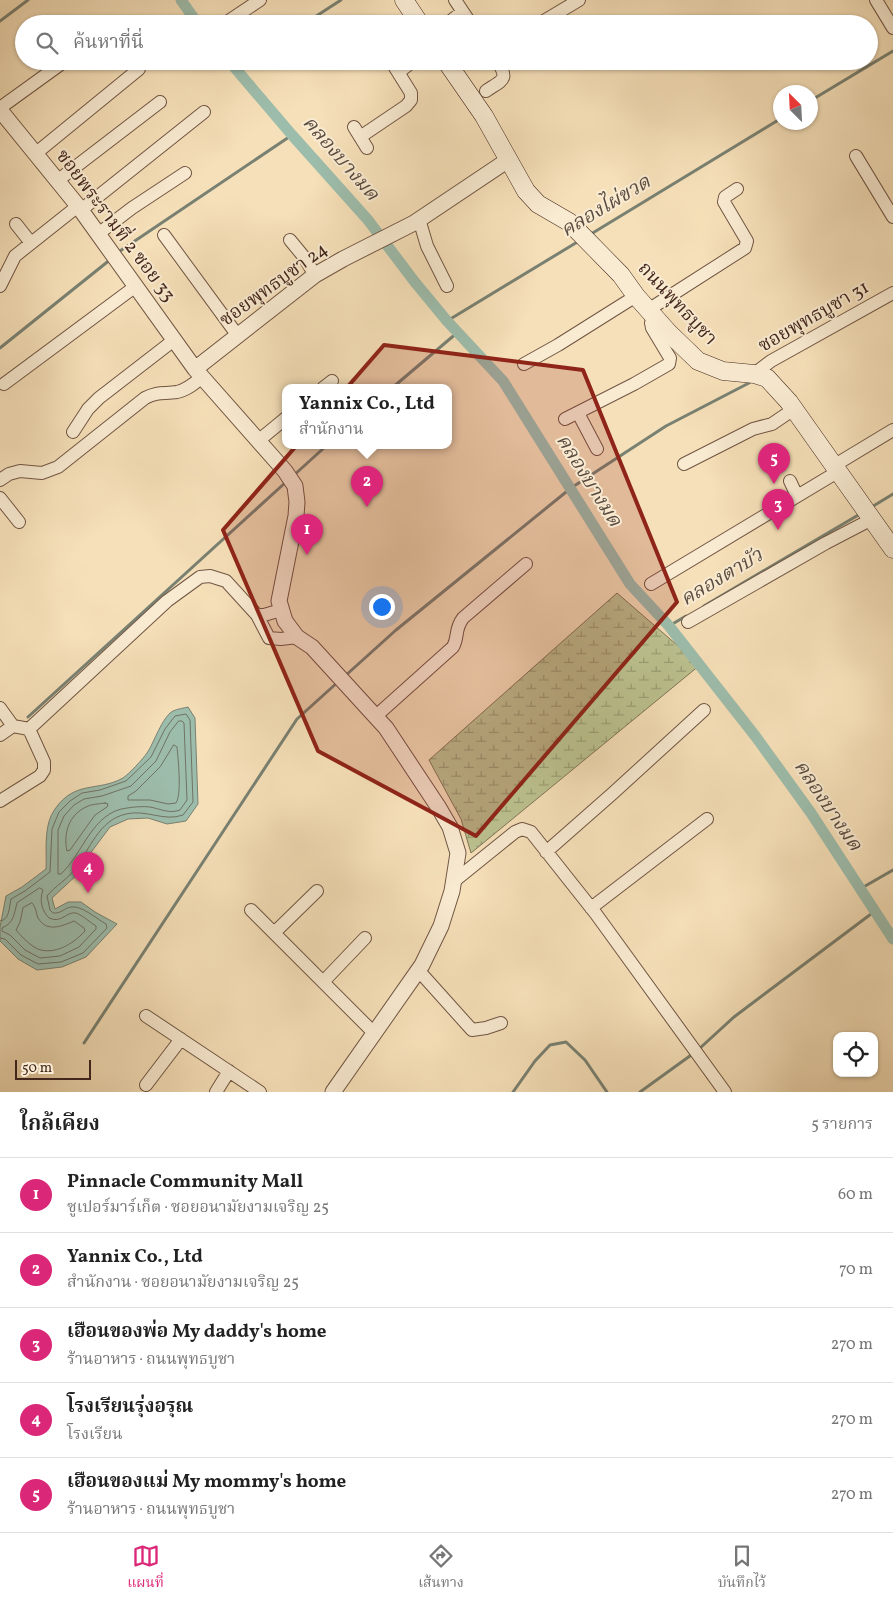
<!DOCTYPE html>
<html lang="th">
<meta charset="utf-8">
<style>
body{margin:0;font-family:Vollkorn,"Noto Serif Thai",serif;background:#f6f6f6;color:#222}
.controls{position:absolute;right:15px;bottom:15px;display:grid;overflow:hidden;border-radius:10px;box-shadow:0 1px 4px #0004}
.controls button{width:45px;height:45px;display:grid;place-items:center;padding:0;border:0;border-bottom:1px solid #e0e0e0;background:#fff;color:#222;font:25px sans-serif}
.compass{position:absolute;left:773px;top:85px;width:45px;height:45px;border-radius:50%;background:#fff;box-shadow:0 1px 4px #0004;rotate:336deg}
.scale{position:absolute;left:15px;bottom:12px;width:76px;box-sizing:border-box;padding-left:5px;border:2px solid #44271c;border-top:0;font-size:14px;line-height:18px;white-space:nowrap;color:#44271c;-webkit-text-stroke:4px #f9ebd2;paint-order:stroke}
.you{position:absolute;left:381px;top:606px;width:18px;height:18px;margin:-12px;border:4px solid #fff;border-radius:50%;background:#1a73e8;box-shadow:0 0 0 8px #1a73e833}
.badge{display:grid;place-items:center;width:32px;height:32px;border-radius:50%;background:#db2777;color:#fff;font-size:16px;font-weight:700}
.pin{position:absolute;translate:-50% -41px;filter:drop-shadow(0 1px 2px #0008)}
.pin::after{content:'';position:absolute;top:26px;width:18px;height:15px;background:inherit;clip-path:polygon(0 0,100% 0,50% 100%)}
.popup{position:absolute;left:282px;top:384px;width:170px;height:65px;box-sizing:border-box;display:grid;place-content:center;border-radius:10px;background:#fff;filter:drop-shadow(0 1px 4px #0005);font-size:16px;white-space:nowrap;color:#767676}
.popup b{font-size:19px;color:#222}
.popup::after{content:'';position:absolute;left:50%;top:100%;margin-left:-10px;border:10px solid transparent;border-top-color:#fff}
.list{margin:0;padding:0;list-style:none}
h2{display:flex;justify-content:space-between;align-items:center;height:65px;margin:0;padding:0 20px;font-size:21px}
h2 small{font-size:16px;font-weight:400;color:#767676}
.list li{display:grid;grid-template-columns:32px 1fr auto;gap:15px;align-items:center;box-sizing:border-box;height:75px;padding:0 20px;border-top:1px solid #e0e0e0}
.list b{display:block;font-size:19px;white-space:nowrap}
.list p{margin:0;font-size:16px;white-space:nowrap;color:#767676}
.list em{font-size:16px;font-style:normal;color:#767676}
.icon{flex:none;width:28px;height:28px;fill:none;stroke:currentColor;stroke-width:2;stroke-linecap:round;stroke-linejoin:round}
.map{position:relative;flex:none;width:893px;height:1092px;overflow:hidden}
.search{position:absolute;background:#fff;box-shadow:0 1px 4px #0004;left:15px;right:15px;top:15px;height:55px;display:flex;align-items:center;gap:12px;box-sizing:border-box;padding:0 18px;border-radius:28px;color:#767676;font-size:19px}
.sheet{height:440px;background:#fff}
nav{display:flex;justify-content:space-around;align-items:center;box-sizing:border-box;height:70px;border-top:1px solid #e0e0e0;background:#fff;font-size:14px;color:#767676}
nav a{display:grid;justify-items:center;gap:2px}
nav .on{color:#db2777}
.map>svg:first-child{display:block}
.wetland{fill:url(#wetland-marsh);stroke:#807456}
.water{fill:#9dbdac;stroke:#798172}
.lines{fill:none;stroke-linecap:round;stroke-linejoin:round}
.shore{stroke:#707264;stroke-width:1}
.stream{stroke:#798172;stroke-width:3}
.canal{stroke:#9dbdac;stroke-width:11}
.minor-casing{stroke:#705543;stroke-width:14}
.tertiary-casing{stroke:#705543;stroke-width:17}
.secondary-casing{stroke:#44271c;stroke-width:19}
.minor{stroke:#f9ebd2;stroke-width:12}
.tertiary{stroke:#f9ebd2;stroke-width:15}
.secondary{stroke:#f9ebd2;stroke-width:18}
.marked{fill:#8f2418;fill-opacity:0.2;stroke:#8f2418;stroke-width:4;stroke-linejoin:round}
.labels{text-anchor:middle;dominant-baseline:central;stroke-width:4;stroke-linejoin:round;paint-order:stroke}
.street-label{font-size:19px;fill:#44271c;stroke:#f9ebd2}
.water-label{font-size:20px;font-style:italic;fill:#5a4c40;stroke:#f9ebd2}
</style>
<div class="map">
<svg width="893" height="1092" viewBox="0 0 893 1092">
<defs>
<pattern id="wetland-marsh" width="20" height="14" patternUnits="userSpaceOnUse" patternTransform="scale(1.25)"><rect width="20" height="14" fill="#bcc290"/><path d="M1 5h8M5 5V1M11 12h8M15 12V8" fill="none" stroke="#9a9e75"/></pattern>
</defs>
<rect width="100%" height="100%" fill="#f6e0b9"/>
<filter id="stains"><feTurbulence type="fractalNoise" baseFrequency=".004" numOctaves="4"/><feColorMatrix values="0 0 0 0 .2 0 0 0 0 .09 0 0 0 0 .02 0 0 0 .5 -.17"/></filter>
<radialGradient id="worn" r=".72"><stop offset=".6" stop-color="#630" stop-opacity="0"/><stop offset="1" stop-color="#630" stop-opacity=".3"/></radialGradient>
<path class="wetland" d="M617,593L700,665L471,853L461,819L429,760Z"/>
<path class="water" d="M188,707L195,718L198,804L186,821L167,824L148,818L128,819L110,827L89,855L79,873L52,898L55,909L68,902H81L95,912L117,924L86,957L62,967L37,970L18,959L0,941V927L6,896L22,887L46,869C47,850 43,826 55,809C75,780 98,792 123,778C129,774 143,759 147,753C154,743 162,717 173,711C177,709 184,708 188,707Z"/>
<g class="lines">
<path class="shore" d="M179,721H182L184,723L187,800L180,810C169,814 161,809 150,807C143,806 134,807 127,808C92,812 83,854 61,874H58V830L64,816L74,805L84,799L102,796L131,786L156,761L170,732Z
M174,745L177,747C178,758 182,794 176,803L168,804L150,800H128V796L136,791L160,767Z
M105,803L108,804L107,807L95,815L70,850L67,851C63,833 69,815 86,807C91,804 99,804 105,803Z
M40,888L43,890C39,900 42,911 49,918C62,924 66,911 76,913C82,915 91,923 96,926V929L79,947L60,956L40,958L25,950L10,935L2,931V928C14,923 14,914 17,903Z
M32,903C36,907 36,913 38,918C47,933 62,926 74,921L84,928L85,931C75,942 58,954 41,950C32,948 22,937 16,930L20,922L23,908Z
M0,921C10,920 9,907 11,899L25,891L50,872L52,829L59,812L70,801L82,793L100,790L126,781L151,757L165,729L175,716L186,714L190,720L193,802L183,815C164,822 146,809 126,814C99,820 90,849 75,869C68,879 55,886 47,896L50,910L53,913C61,914 64,908 71,907C81,905 97,919 106,924L107,928L83,953L61,962L38,964L21,955L5,939L0,938"/>
<path class="stream" d="M0,21L28,0
M304,24L341,0
M234,68L246,61
M810,101L893,51
M591,234L780,119
M117,253L292,135
M447,321L579,241
M0,348L111,259
M392,388L458,332
M293,476L326,446
M870,508L893,494
M704,606L860,514
M669,626L686,616
M345,676L396,630L571,488L666,426L749,383
M28,717L286,482
M860,889L893,870
M84,1043L297,719L339,681
M699,1049L734,1017L875,911
M513,1092L535,1061L550,1045L566,1042L585,1060L607,1092
M640,1092L694,1053"/>
<path class="canal" d="M181,0L198,24
M229,61L292,135L368,220L414,281L447,321L503,381L630,584L669,626L756,737L811,813L893,939"/>
<g class="minor-casing">
<path id="minor" d="M455,0L471,24
M876,0L893,28
M224,24L260,0
M447,24L462,12
M539,24L579,0
M302,61L304,63L310,61
M399,72L413,61
M486,91C502,80 510,80 497,61
M0,108L65,61
M354,127L367,148
M360,137L406,106L411,100V93L391,61
M35,154L139,69
M856,156L893,217
M57,181L160,102
M81,210L204,112
M419,219L427,246L447,286
M16,224L31,243
M98,234L132,208L185,173
M164,235L238,336
M290,240L304,257L315,275
M0,286L15,256L78,206
M648,310L745,248L747,241L724,202L725,197L737,189
M524,364L558,345L636,296
M754,374L771,361L893,293
M4,384L136,286
M323,388L332,381
M578,413L597,449
M565,419L634,384L669,364L670,358L652,328L651,323L655,317
M73,432L88,409L99,398L174,340
M258,441L286,418
M684,464L753,429L772,424L794,409
M835,465L893,430
M0,480L9,474L20,471L42,473L58,467L145,398C158,391 164,394 177,392C187,390 195,383 202,377
M790,481L797,496
M0,498L19,522
M651,584L839,471
M257,615H264L281,610
M688,622L826,543L872,519
M0,708L13,726L29,729
M376,716L453,647C459,636 454,630 463,618L526,564
M29,729L167,601L200,577L210,576L226,581L257,615L269,638L281,639L297,637
M0,735L13,726
M0,801L40,776L44,770V762L29,729
M546,852L612,794L704,710
M453,882L515,832L522,829L531,832L596,914L725,1092
M591,908L707,819
M251,910L374,1033
M274,933L317,891
M419,971L472,1030L486,1028L501,1023
M323,982L365,938
M146,1016L260,1092
M146,1085L181,1039
M216,1092L229,1071"/>
</g>
<g class="tertiary-casing">
<path id="tertiary" d="M0,110L78,206L195,369L285,471L295,486L297,502L296,516L279,601L285,621L297,637L312,647L386,728L439,808L450,827L458,853L452,891L441,926L422,965L333,1092
M195,369L315,275L343,259L414,223L508,160"/>
</g>
<g class="secondary-casing">
<path id="secondary" d="M404,0L420,24
M446,61L484,116L526,191L538,204L569,222L621,275L636,296L668,332L698,361L723,371L754,374L767,378L789,402L893,549"/>
</g>
<use href="#minor" class="minor"/>
<use href="#tertiary" class="tertiary"/>
<use href="#secondary" class="secondary"/>
</g>
<path class="marked" d="M384,345L583,370L677,602L476,836L318,751L223,530Z"/>
<g class="labels">
<g class="street-label">
<text transform="translate(115 226) rotate(53)">ซอยพระรามที่ 2 ซอย 33</text>
<text transform="translate(274 285) rotate(-36)">ซอยพุทธบูชา 24</text>
<text transform="translate(677 304) rotate(47)">ถนนพุทธบูชา</text>
<text transform="translate(814 317) rotate(-30)">ซอยพุทธบูชา 31</text>
</g>
<g class="water-label">
<text transform="translate(340 159) rotate(49)">คลองบางมด</text>
<text transform="translate(606 207) rotate(-31)">คลองไผ่ขวด</text>
<text transform="translate(588 481) rotate(58)">คลองบางมด</text>
<text transform="translate(722 578) rotate(-31)">คลองตาบัว</text>
<text transform="translate(827 806) rotate(56)">คลองบางมด</text>
</g>
</g>
<rect width="100%" height="100%" filter="url(#stains)"/>
<rect width="100%" height="100%" fill="url(#worn)"/>
</svg>
<div class="controls">
<button><svg class="icon" aria-label="locate" viewBox="0 0 24 24"><circle cx="12" cy="12" r="6"/><path d="M12 2v4M12 18v4M2 12h4M18 12h4"/></svg></button>
</div>
<svg class="compass" viewBox="-18 -18 36 36"><path d="M0-13l5 13h-10z" fill="#e53935"/><path d="M0 13l5-13h-10z" fill="#767676"/></svg>
<div class="scale">50 m</div>
<div class="you"></div>
<div class="pin badge" style="left:307px;top:555px">1</div>
<div class="pin badge" style="left:367px;top:507px">2</div>
<div class="popup"><b>Yannix Co., Ltd</b>สำนักงาน</div>
<div class="pin badge" style="left:778px;top:530px">3</div>
<div class="pin badge" style="left:88px;top:893px">4</div>
<div class="pin badge" style="left:774px;top:484px">5</div>
<div class="search"><svg class="icon" aria-label="search" viewBox="0 0 24 24"><circle cx="10" cy="10" r="6"/><path d="M15 15l6 6"/></svg>ค้นหาที่นี่</div>
</div>
<section class="sheet">
<h2>ใกล้เคียง<small>5 รายการ</small></h2>
<ul class="list">
<li><span class="badge">1</span><div><b>Pinnacle Community Mall</b><p>ซูเปอร์มาร์เก็ต · ซอยอนามัยงามเจริญ 25</p></div><em>60 m</em></li>
<li><span class="badge">2</span><div><b>Yannix Co., Ltd</b><p>สำนักงาน · ซอยอนามัยงามเจริญ 25</p></div><em>70 m</em></li>
<li><span class="badge">3</span><div><b>เฮือนของพ่อ My daddy's home</b><p>ร้านอาหาร · ถนนพุทธบูชา</p></div><em>270 m</em></li>
<li><span class="badge">4</span><div><b>โรงเรียนรุ่งอรุณ</b><p>โรงเรียน</p></div><em>270 m</em></li>
<li><span class="badge">5</span><div><b>เฮือนของแม่ My mommy's home</b><p>ร้านอาหาร · ถนนพุทธบูชา</p></div><em>270 m</em></li>
</ul>
</section>
<nav>
<a class="on"><svg class="icon" aria-label="map" viewBox="0 0 24 24"><path d="M3 6l6-2 6 2 6-2v14l-6 2-6-2-6 2zM9 4v14M15 6v14"/></svg>แผนที่</a>
<a><svg class="icon" aria-label="directions" viewBox="0 0 24 24"><path d="M12 3l9 9-9 9-9-9zM9 14v-3h6M13 9l2 2-2 2"/></svg>เส้นทาง</a>
<a><svg class="icon" aria-label="saved" viewBox="0 0 24 24"><path d="M7 4h10v16l-5-4-5 4z"/></svg>บันทึกไว้</a>
</nav>
